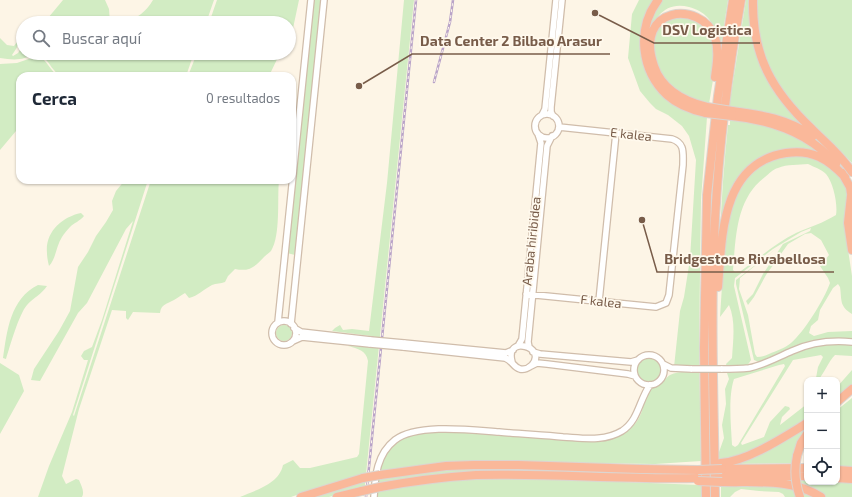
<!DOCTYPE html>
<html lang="es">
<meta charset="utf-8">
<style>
body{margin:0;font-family:"Exo 2",sans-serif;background:#f6f6f7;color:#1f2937}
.controls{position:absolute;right:12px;bottom:12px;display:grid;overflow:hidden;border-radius:8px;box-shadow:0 1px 3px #0004}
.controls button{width:36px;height:36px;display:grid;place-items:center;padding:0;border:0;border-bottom:1px solid #e0e1e3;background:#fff;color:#1f2937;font:20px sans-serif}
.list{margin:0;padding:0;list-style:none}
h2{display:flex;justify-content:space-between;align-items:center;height:52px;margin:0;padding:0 16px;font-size:17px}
h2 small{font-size:13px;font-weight:400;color:#747a83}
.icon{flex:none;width:22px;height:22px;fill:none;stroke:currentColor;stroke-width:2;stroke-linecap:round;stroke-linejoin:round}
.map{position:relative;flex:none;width:852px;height:497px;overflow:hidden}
.search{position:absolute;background:#fff;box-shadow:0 1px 3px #0004;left:16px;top:16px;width:280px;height:44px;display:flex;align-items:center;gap:10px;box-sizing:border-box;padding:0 14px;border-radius:22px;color:#747a83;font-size:15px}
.panel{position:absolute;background:#fff;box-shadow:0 1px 3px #0004;left:16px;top:72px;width:280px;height:112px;border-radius:12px}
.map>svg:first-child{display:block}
.green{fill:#d2ecc3;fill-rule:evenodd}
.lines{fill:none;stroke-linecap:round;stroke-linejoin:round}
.minor-casing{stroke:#d0bdab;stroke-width:8}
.highway-casing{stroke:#dcd5d0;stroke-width:10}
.minor{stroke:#fff;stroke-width:5.5}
.highway{stroke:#fab89a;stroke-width:8}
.rail-casing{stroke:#b9a3c8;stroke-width:2.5}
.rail{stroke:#fff9ed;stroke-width:1;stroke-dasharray:3;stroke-linecap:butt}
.minor-bridge-casing{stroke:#d0bdab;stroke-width:8;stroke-linecap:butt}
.highway-bridge-casing{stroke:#dcd5d0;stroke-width:10;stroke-linecap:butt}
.minor-bridge{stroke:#fff;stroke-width:5.5}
.highway-bridge{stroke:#fab89a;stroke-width:8}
.labels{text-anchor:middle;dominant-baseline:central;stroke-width:3.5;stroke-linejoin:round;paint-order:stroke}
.street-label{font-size:13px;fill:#785c49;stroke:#fff9ed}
.leader{fill:none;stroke:#785c49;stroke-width:1.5}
.callout-dot{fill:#785c49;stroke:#fff9ed;stroke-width:1.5}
.callout-label{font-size:14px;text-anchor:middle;font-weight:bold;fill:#785c49;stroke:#fff9ed;stroke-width:3.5;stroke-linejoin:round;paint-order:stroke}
</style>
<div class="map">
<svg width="852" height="497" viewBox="0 0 852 497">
<rect width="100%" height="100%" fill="#fdf5e6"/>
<path class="green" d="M63,0H105L109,9L110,23H42L48,18Z
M153,0H214L206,23H124C137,18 146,12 153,0Z
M217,0H299L292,33L289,39V23H209Z
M313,0H322L295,255L287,253Z
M404,0H414L366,474L325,485L291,497H240C256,490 279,484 283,465L293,460L300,468H310L357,457L359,454L368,361C366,350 358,349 348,346L370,347L371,336L332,331L335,328L340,325L343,330L352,329L369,331L387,183Z
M639,0H654C629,34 640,83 675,105C685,112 696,115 707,117L701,200L699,346L701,461L655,464L465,461L423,465L379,472C384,457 389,443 405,436C417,431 434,432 447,432C498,432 549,438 599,442C618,438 635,431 642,411C644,406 643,398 646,393C648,389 653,388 656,387C663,384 665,378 670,375C677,371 687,372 695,372V367H674L680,311L684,297L690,259L696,160L689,136L682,126L668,115L656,109L650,103L640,91L628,58L632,14Z
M661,0H728L720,50C718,39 716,27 708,18C703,12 696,9 689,7C665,1 654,18 647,38L653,15Z
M746,0H751L758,58L812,133C784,115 763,110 729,107Z
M757,0H852V163C813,119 769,94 758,31C756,21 757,10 757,0Z
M682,11L710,30L714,50L713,80L709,104C697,100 685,97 675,89C658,76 644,40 660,22C663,18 677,14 682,11Z
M0,38L7,45L14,46L20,38L21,39L16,49L12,55L13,56L18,53L23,46V53H34C24,61 13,60 0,58Z
M38,53H194L186,76H61C53,72 50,63 44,58L43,59C48,64 53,73 58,76L52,75L49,76H20V129L18,131H16L0,150V64L17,63L37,56Z
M197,53H280L269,76H188Z
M730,120L766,125L794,134L822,153L777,152L737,182L720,241C721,202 724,164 728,125H730Z
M796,155L818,159L839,174L846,187L848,199L845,230L852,276V314C839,306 842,300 840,287L838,284L833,288L820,310L818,320L811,326L809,333L814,336L828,332L852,331V339C813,335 793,348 759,362L754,360L736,284V280L777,248L740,278L739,289L748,315L755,354L757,357C761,357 765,356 769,354C776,351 785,348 791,343C804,332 824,300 830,283L828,278L820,266L829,255L821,240L811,233L805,234L788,244L766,275L754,297L748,305L746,301L753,294L763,274L783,244L810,231L811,228L801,232L773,249L735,278L734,286L751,360L747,366L727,367L726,364L732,358C733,341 736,321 729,305L720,317L724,255L728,221L736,191L751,172L772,159ZM808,164C814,167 821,169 826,174C833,182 838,204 836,215C823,223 810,227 796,233C776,243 759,258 741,271L735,272L733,270C736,236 736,199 765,177C769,174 773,169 778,168C787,164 799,165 808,164Z
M125,180H148L73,415L74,416L151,180H279C277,199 281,235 271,251C269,253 266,255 264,257C255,267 249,272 235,269L228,276L225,282C221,284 216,283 212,285C204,289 198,296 189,298L185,293C181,295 178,298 174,300C167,304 161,304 160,313L133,312L128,320L126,318V311L112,310L79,409L62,476L66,484L76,479L79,480C81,485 85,492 82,497H38L49,466L72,412L88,360H84L81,356L84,351L92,347L102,320L133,221L126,229L87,303L78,313L40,381L31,380L34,369L59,331L70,311L78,267L88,252L96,236L106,222L113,210L112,201L116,191Z
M81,213L84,216C80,221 74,223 70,227C67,230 64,234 62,237C56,246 56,259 49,266C48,262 47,257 47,253C45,232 62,217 81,213Z
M38,285L47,286C42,294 33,298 27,305C19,314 10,346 6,359L3,358C7,331 10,299 38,285Z
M276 333a8 8 0 1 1 16 0a8 8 0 1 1-16 0Z
M835,344L852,345V356L835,355C828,362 825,372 818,380L816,378L818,367L823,357L821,355L793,360L741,443L742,445L764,437L770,422L785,406L789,407L790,409L782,417L780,425L807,404V420C780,437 751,455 719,460V452L724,438L722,425L726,404L725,389L729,379L727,373C739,372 750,371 761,367C788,359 805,345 835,344ZM784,364L785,366L738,445L735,447L732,445C731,425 728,397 734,379L779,365Z
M637 370a12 12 0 1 1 24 0a12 12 0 1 1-24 0Z
M0,363L19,375L24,391L0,434Z
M852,370V387L837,399V387Z
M852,398V467L837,466V410Z
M807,427L797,444L792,463L730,464Z
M474,467L648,472V474L488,472L379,484V478L413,472Z
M485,479H547L700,485L702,486V497H376V491C412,483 449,481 485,479Z
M757,480H807V482L852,483V497H825Z
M365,482V487L329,497H309Z
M721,486L791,487L817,497H785L783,494L779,492L759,491L741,489L735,492L730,497H721Z"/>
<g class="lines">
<g class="minor-casing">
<path id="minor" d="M535 126a12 12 0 1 1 24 0a12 12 0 1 1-24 0Z
M542,115L545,109L556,0
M553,116L551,112V107L562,0
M526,294L656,307L666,303L669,295L683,165C683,153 685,143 672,139L559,127
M599,301L616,133
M272 333a12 12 0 1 1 24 0a12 12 0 1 1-24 0Z
M278,322L311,0
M291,324L324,0
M294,328L301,332L371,340
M293,341L302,337L370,344
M404,343L506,353L513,350
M518,346L522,339L541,143L538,134
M403,347L505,358C512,360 513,367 520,369C524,370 529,368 532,365C548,347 504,334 512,362
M529,347L528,342L547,146L552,136
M533,352L540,354L631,362L638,360
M634 370a15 15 0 1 1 30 0a15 15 0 1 1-30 0Z
M663,364L671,368L692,369
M531,366L537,363L547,364L628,374L635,376
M721,369C730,369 739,369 749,368C764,365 778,357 792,351C812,342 831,340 852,342
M374,497C375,476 377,454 395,440C417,423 472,430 499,432C520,434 541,435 563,437C582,438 604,442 622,431C639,420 639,400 650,385"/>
</g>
<g class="highway-casing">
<path id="highway" d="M658,0C636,29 641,71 667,95C678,105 692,110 706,113
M753,0C752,56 772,91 812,129C828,145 839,153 852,172
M707,107C683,101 662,90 654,66C633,6 701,0 715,37C719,50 717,64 715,77
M732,111C763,115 787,119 813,136
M732,116C771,120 809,132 836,164
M842,173L850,187L852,200
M851,196L848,223L852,250
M718,287C722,236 721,163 786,153C812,149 828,159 845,177
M837,402L852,389
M797,456L801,443L807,434
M721,463C748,461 784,437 807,423
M722,469L807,468
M837,470L852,471
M380,475L446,466L474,465H518L640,469L698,470
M722,477L807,476
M837,478L852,479
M722,482C756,483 791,478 821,497
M380,487C412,481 444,477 476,475C550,473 624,480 698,478
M301,497L363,478
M337,497L362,491
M706,497L704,348L707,195L718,96L733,0
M715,497C714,404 710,311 715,219C719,146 728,72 741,0"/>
</g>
<use href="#minor" class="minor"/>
<use href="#highway" class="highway"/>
<g class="rail-casing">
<path id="rail" d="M434,82L450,22L453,0
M366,497L416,0"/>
</g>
<use href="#rail" class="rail"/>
<g class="minor-bridge-casing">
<path id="minor-bridge" d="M371,340L404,343
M370,344L403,347
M692,369H721"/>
</g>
<g class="highway-bridge-casing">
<path id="highway-bridge" d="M707,107L732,111
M706,113L732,116
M797,456C794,470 795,483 800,497
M698,470L722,469
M363,478L380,475
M698,481L722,482
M362,491L380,487"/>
</g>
<use href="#minor-bridge" class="minor-bridge"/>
<use href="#highway-bridge" class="highway-bridge"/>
</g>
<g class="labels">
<g class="street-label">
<text transform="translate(631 134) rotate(6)">E kalea</text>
<text transform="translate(531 241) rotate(-84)">Araba hiribidea</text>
<text transform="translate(601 301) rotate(6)">F kalea</text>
</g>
</g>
<path class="leader" d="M595 13L654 43H760M359 86L412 54H610M642 220L657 272H834"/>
<g class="callout-dot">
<circle cx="595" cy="13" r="4"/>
<circle cx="359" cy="86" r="4"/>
<circle cx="642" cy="220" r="4"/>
</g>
<g class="callout-label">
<text x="707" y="35">DSV Logistica</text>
<text x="511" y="46">Data Center 2 Bilbao Arasur</text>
<text x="745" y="264">Bridgestone Rivabellosa</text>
</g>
</svg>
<div class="controls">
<button>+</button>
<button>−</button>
<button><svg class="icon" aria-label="locate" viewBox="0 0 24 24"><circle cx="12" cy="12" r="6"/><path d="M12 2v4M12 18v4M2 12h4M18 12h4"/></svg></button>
</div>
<div class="search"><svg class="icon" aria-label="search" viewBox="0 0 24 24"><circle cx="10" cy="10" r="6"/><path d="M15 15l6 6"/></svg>Buscar aquí</div>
<section class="panel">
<h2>Cerca<small>0 resultados</small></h2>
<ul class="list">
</ul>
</section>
</div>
